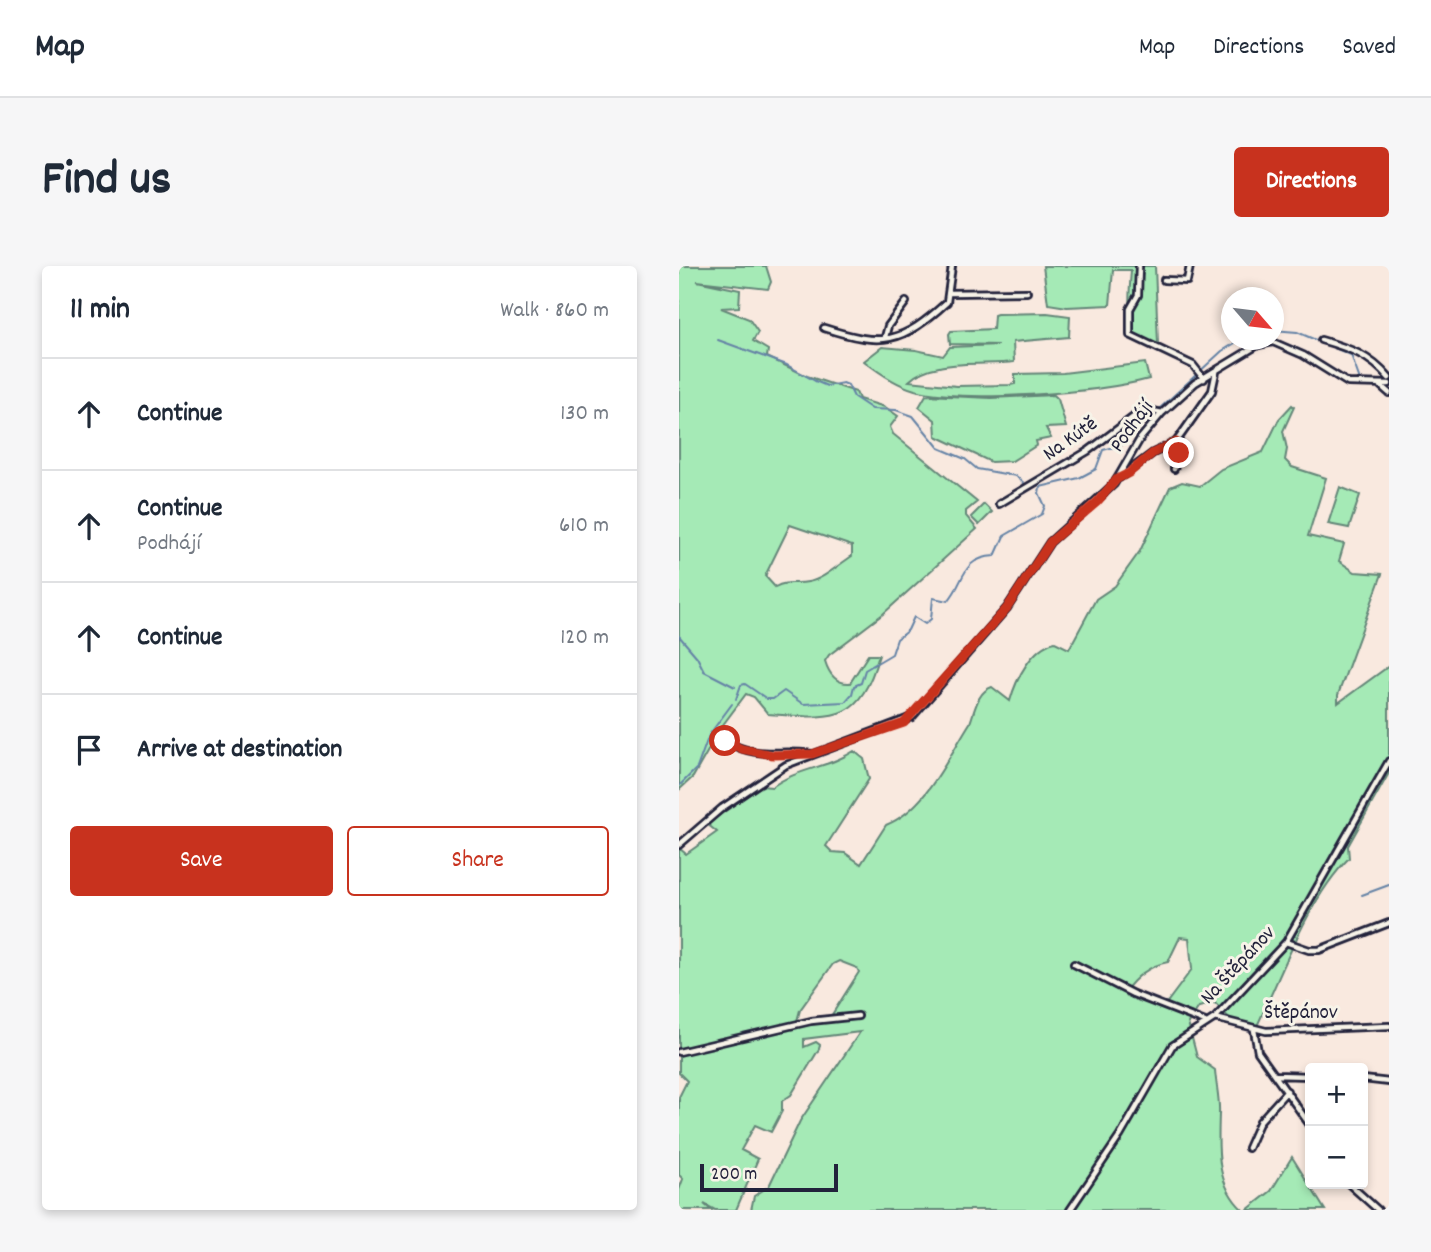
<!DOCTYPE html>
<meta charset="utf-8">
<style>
body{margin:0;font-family:Dekko,sans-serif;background:#f6f6f7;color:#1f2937}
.controls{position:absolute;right:21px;bottom:21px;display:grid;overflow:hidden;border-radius:7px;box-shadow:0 4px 10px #0003}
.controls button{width:63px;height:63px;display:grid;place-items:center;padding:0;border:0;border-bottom:2px solid #e0e1e3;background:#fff;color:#1f2937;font:35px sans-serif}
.compass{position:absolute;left:542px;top:21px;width:63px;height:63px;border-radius:50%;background:#fff;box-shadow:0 4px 10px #0003;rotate:118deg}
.scale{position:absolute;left:21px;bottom:18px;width:138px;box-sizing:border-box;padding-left:7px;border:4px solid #22223b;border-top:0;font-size:19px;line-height:24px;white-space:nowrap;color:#22223b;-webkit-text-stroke:5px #f7f3e8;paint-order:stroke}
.stop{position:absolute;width:21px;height:21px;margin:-16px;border:5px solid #c8321e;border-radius:50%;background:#fff}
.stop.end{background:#c8321e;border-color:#fff;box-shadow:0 2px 7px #0008}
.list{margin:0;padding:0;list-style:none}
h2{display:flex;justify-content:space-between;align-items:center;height:91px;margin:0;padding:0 28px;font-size:30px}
h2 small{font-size:23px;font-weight:400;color:#747a83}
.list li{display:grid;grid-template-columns:46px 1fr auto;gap:21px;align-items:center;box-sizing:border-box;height:112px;padding:0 28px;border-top:2px solid #e0e1e3}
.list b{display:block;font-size:26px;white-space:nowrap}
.list p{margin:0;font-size:23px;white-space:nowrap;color:#747a83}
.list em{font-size:23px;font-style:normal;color:#747a83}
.actions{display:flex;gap:14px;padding:21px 28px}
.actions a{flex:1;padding:16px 0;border:2px solid #c8321e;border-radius:7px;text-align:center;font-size:24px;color:#c8321e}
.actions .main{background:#c8321e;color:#fff}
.icon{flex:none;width:38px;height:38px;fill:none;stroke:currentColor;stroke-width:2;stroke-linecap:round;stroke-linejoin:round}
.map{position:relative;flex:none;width:710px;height:944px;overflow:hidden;border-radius:7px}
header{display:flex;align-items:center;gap:42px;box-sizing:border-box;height:98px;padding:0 35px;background:#fff;border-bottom:2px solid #e0e1e3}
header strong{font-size:33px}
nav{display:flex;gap:38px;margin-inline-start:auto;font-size:24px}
.intro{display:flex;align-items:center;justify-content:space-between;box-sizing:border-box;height:168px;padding:0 42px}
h1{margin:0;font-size:49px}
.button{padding:18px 32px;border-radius:7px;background:#c8321e;color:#fff;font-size:24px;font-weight:700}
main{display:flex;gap:42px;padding:0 42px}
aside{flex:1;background:#fff;border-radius:7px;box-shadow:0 4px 10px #0003}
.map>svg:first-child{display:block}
.green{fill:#a5eab6;stroke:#648678;stroke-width:2;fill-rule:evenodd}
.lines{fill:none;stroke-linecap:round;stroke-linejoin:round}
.stream{stroke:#6583a6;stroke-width:2}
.street-casing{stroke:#22223b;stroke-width:10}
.street{stroke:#f7f3e8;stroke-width:4.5}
.route{stroke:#c8321e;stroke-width:9}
.labels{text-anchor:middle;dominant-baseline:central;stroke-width:6;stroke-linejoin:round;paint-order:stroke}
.street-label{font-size:21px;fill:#22223b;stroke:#f7f3e8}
</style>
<header>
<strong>Map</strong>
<nav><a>Map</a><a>Directions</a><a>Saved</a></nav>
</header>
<div class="intro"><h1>Find us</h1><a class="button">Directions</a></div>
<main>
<aside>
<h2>11 min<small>Walk · 860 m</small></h2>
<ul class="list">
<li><svg class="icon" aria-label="ahead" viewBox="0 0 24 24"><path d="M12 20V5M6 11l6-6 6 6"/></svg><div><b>Continue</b></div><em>130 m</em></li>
<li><svg class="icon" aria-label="ahead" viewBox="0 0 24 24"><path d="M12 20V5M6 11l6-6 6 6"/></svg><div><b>Continue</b><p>Podhájí</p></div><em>610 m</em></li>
<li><svg class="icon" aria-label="ahead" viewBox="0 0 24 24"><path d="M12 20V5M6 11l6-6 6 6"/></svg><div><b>Continue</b></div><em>120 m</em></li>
<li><svg class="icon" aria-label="arrive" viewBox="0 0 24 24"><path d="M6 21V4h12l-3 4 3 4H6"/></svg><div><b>Arrive at destination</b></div></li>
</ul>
<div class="actions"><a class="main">Save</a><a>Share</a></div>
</aside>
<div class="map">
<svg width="710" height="944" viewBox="0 0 710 944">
<rect width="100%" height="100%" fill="#f9e9df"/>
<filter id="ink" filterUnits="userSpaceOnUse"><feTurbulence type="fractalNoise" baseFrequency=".0143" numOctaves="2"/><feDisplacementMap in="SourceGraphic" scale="14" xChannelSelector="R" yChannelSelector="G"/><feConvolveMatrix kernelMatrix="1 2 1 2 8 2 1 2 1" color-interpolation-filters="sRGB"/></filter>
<g filter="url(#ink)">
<path class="green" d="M0,0H87L92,16L89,23L18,15L61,24L60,41L42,42L70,53L79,66L74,75L89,84L88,91L128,110L177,126L180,133L206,141L219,150L211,161L214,168L298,236L287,245V250L298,263L204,348L150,389L146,395C150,408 157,418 171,417L189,389H200C180,460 153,452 89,448L75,431L67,428L43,460L14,511L0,524ZM111,259L173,280V290C159,299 145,313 129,316C116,319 108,314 96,321L86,310Z
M364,0H476L479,78C441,83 451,27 452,4H434L431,39L388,41L369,38Z
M368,47L391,50L390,71L334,76L335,96C305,100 253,92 230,115L278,120L331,119L336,118V108L384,107L466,97L470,113C418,127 286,137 236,124C218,119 199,106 185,95L203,81L237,84L264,90L271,81L320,79L271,78L270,68L272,65L314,63L315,49L318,48Z
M247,129L312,132L375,129L379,133L387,161L367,162L372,172L357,175L358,179L333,195L312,196L257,170L256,154L240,141Z
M613,139L615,141L604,165L608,183L606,194L613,201L647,212L629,270L665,278L660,295L676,306L703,308L659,429V437L710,400V507L669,580L670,592C629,633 603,707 578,760L559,761L536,737L520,741L509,757L518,791L536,804C537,819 541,834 540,848C539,882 536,918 564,944H72L75,930L90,920L121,855L181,766L125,773V781L137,776L141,779L140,783L112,829L103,835V845L92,866L76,859L62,884L79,893L57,944H36L25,938L32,944H0V924L4,913L0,909V831L8,815L0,807V582L7,588L38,566L28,558L82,520L93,521C118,502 150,502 175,485L185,493L190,513L147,580L153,586L166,587L182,598L207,559C247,543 268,493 291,457C296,444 298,426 313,421L331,435C337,413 353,381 376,376L390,383L417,333L436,320L461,285L491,221L503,216L521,220L542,203L584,186L600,153ZM501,671L510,672L513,703L483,743L445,727C456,711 469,700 489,696ZM160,695L178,702L180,706L152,750L118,755L121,744L154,698Z
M661,221L681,229L670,262L649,258Z
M305,238L313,246L300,259L292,251Z
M613,891L646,944H568L592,925Z"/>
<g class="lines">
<path class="stream" d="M594,64L618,66L672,89L681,114
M39,74L108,99L136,115L148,120L164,117L169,119L175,131L193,143L217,144L234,150L260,182L286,193L298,203L337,210L347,219
M479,144L543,85L561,74
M0,370L18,391L25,405L56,421
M57,433L62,419L66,418L88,433H94L105,425L124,438L166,436L173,428L175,420L182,417L186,404L213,388L218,373L229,364L235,351L246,358L252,353L254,332L269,335C287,315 281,292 316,290L325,270L363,248L366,240L360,227L361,221L400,212L417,203L424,184L443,179L457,154L474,146
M0,520L18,502L30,469L53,438
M683,629L710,619"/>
<g class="street-casing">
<path id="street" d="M460,0L459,29L451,43V69L514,99L525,113
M485,14L508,15L511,0
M270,27L348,26
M145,62C204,81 222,78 268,36L273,0
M206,71L209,60L227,36
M642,74C670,82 691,89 710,112
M702,120L710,127
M495,203L500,187L497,176L533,125L537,106
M440,212L474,187L497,176
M320,238L409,185L465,143L483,147
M46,475C80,494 98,483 132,488
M0,579L43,542L107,499L233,451L328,342L371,276L435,218L461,173L483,147L516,117L579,79L594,76L624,89L669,117L710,118
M607,676L630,684H640L710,657
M395,698L454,728L526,756
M536,752L587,765L710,760
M575,764L579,786L631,859
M0,786L132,755L179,750
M596,809L631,810
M684,813L710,816
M569,882L581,855L608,825
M670,918L699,944
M391,944L441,870L493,780L536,752L607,676L710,495"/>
</g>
<use href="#street" class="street"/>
</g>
</g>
<g class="lines" filter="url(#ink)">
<path class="route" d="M46,475L63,483L94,489L133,488L225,457L328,342L371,276L418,236L438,213L450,207L474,187L497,176L500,187"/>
</g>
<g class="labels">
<g class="street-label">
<text transform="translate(454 161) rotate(-54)">Podhájí</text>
<text transform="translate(392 174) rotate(-35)">Na Kútě</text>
<text transform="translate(560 700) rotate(-47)">Na Štěpánov</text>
<text x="622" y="748">Štěpánov</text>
</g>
</g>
</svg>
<div class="controls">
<button>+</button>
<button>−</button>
</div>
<svg class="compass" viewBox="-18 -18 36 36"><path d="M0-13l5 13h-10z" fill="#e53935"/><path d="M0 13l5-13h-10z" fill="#747a83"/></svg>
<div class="scale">200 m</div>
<div class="stop" style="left:46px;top:475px"></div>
<div class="stop end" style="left:500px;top:187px"></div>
</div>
</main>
